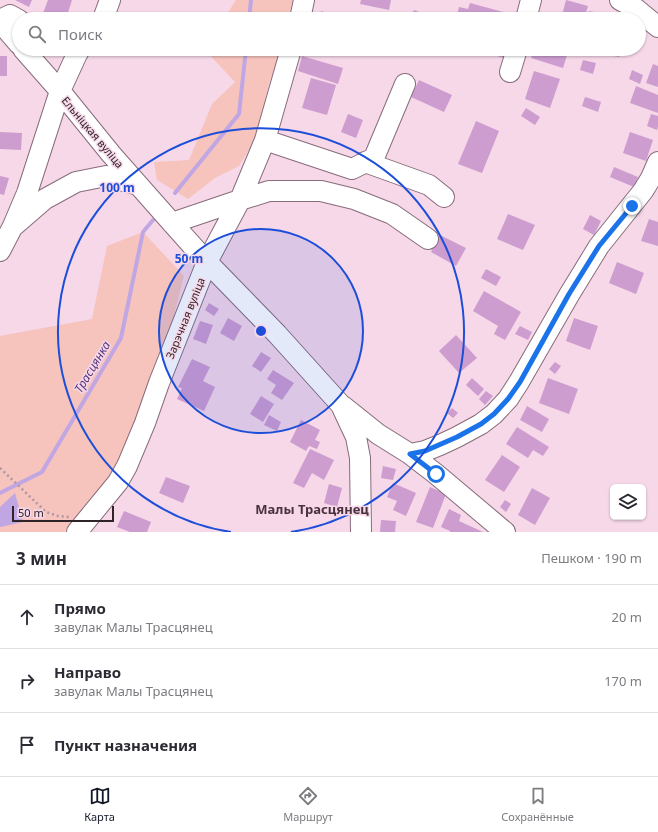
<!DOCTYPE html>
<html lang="ru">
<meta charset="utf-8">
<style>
body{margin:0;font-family:"Noto Sans",sans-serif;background:#f2f2f3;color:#2b2b33}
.controls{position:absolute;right:12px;bottom:12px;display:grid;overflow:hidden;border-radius:6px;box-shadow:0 1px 3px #0004}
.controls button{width:36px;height:36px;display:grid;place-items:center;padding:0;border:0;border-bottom:1px solid #e1e1e2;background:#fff;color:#2b2b33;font:20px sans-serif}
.scale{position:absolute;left:12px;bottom:10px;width:102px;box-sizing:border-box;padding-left:4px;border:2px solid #2e2329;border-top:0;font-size:11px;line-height:14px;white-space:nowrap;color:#2e2329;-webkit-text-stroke:3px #f6d8e8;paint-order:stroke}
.stop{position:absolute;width:12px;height:12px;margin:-9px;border:3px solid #1a73e8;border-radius:50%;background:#fff}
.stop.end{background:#1a73e8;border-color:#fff;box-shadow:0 1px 4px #0008}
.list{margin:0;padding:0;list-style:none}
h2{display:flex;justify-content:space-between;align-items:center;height:52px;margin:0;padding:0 16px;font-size:17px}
h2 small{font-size:13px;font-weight:400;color:#7c7c81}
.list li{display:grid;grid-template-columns:26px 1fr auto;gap:12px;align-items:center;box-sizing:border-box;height:64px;padding:0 16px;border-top:1px solid #e1e1e2}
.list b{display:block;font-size:15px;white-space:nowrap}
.list p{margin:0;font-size:13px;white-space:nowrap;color:#7c7c81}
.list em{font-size:13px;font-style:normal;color:#7c7c81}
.icon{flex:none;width:22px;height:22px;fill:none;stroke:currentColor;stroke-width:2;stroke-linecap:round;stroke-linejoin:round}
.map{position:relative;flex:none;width:658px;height:532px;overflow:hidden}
.search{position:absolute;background:#fff;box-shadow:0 1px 3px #0004;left:12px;right:12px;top:12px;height:44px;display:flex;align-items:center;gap:10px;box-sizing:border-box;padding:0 14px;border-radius:22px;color:#7c7c81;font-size:15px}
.sheet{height:244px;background:#fff}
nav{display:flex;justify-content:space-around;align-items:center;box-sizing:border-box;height:56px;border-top:1px solid #e1e1e2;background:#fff;font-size:11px;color:#7c7c81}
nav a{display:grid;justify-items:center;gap:2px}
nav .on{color:#111827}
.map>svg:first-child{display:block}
.green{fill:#f6c3bd}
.water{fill:#c0a7e3}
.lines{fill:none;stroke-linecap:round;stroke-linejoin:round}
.stream{stroke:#c0a7e3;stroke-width:4}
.building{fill:#cd9dd0}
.minor-casing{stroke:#876c7b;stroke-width:22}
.path{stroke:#ae97a4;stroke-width:2.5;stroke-dasharray:2 3;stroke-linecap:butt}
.minor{stroke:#fff;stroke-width:20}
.route{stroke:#1a73e8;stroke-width:5}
.ring{fill:none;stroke:#1d4ed8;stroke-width:2}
.labels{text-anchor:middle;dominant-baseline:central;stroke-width:3;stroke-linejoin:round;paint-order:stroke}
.street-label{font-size:11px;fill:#2e2329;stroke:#f6d8e8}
.water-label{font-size:12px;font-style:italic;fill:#59377e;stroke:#f6d8e8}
.quarter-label{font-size:13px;font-weight:bold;fill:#49313e;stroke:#f6d8e8}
.centre{fill:#1d4ed8;stroke:#f6d8e8;stroke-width:2}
.ring-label{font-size:12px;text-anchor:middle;font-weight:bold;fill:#1d4ed8;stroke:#f6d8e8;stroke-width:3;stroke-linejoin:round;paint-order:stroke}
</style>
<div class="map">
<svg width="658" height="532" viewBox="0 0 658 532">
<rect width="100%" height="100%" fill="#f6d8e8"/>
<path class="green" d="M236,0H293L288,19H224Z
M204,49H282L280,56L269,83L265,100L264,125L239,166L215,178L188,199L157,180L154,162L189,160L212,104L235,82Z
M143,232L184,276L166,347L134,436L111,478L65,532H0V336L92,319L107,246Z"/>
<path class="water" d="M15,493L23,522L0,527V507Z"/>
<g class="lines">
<path class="stream" d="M249,19L251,0
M175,193L239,114L246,49
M0,493L42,472L121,338L143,232L153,220"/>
</g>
<path class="building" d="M15,0H32L29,7Z
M48,0H72L66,19H61L43,13Z
M361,0H391L389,10L360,4Z
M566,0L588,6L584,19H561Z
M470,3L507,13L506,19H456L459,7L468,9Z
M414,10L422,13L420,19H410Z
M321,11L346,19H319Z
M589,11L604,14L603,19H588Z
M320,49H337L336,54Z
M492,49H510L507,59L490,54Z
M534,49H569L563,68L531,58Z
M583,49H620L619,57L583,50Z
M0,56H7V76H0Z
M302,56L343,68L338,84L298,71Z
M583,60L596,63L593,74L580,70Z
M653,64L658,66V87L646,83Z
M632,70L643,75L640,84L629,79Z
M534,71L560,79L550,108L525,99Z
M311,78L336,85L327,115L302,108Z
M419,80L452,95L444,112L411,97Z
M636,86L658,95V113L630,103Z
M585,97L601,102L598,112L582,106Z
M526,108L540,117L535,125L521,116Z
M348,114L363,120L356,138L341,132Z
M651,114L658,116V127L657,130L647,126Z
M476,121L499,131L482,173L458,164Z
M0,132L22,133L21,150L0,149Z
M630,132L653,140L646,161L623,153Z
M614,167L638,177L634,187L610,177Z
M0,176L9,178L4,195L0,194Z
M508,214L535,225L523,250L497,239Z
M590,215L601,221L594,235L583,229Z
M649,219L658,222V246L641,241Z
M440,235L466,248L456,266L431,252Z
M617,262L644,273L636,294L609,283Z
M486,269L501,277L496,286L481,278Z
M484,291L521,312L505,340L494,334L498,326L473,311Z
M209,303L219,309L214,316L205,310Z
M228,318L242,326L234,341L220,333Z
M574,318L598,326L590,350L566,341Z
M200,321L213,325L206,344L193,339Z
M520,326L532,332L528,340L515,334Z
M456,335L477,358L459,373L439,351Z
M261,352L271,358L261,372L252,366Z
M192,359L210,367L203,381L215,387L204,411L177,399L182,388L178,387Z
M555,362L561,366L555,374L549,369Z
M273,370L294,383L282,400L271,393L276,385L267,379Z
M472,378L484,389L478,396L466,385Z
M548,378L578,389L569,414L539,403Z
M486,391L493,396L485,405L479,399Z
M261,396L274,404L263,422L250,414Z
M527,406L549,419L542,432L520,420Z
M452,408L458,413L453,418L447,413Z
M269,415L281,422L277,431L264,425Z
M301,420L320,430L315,440L320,442L317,449L309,446L306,451L290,442Z
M517,427L549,447L543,456L533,450L528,458L506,444Z
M310,449L334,460L324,480L312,473L304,488L293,483Z
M502,455L520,467L504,492L485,480Z
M383,466L396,469L393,480L381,478Z
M166,477L190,486L183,503L159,493Z
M393,483L416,493L406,516L393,510L397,501L387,497Z
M329,484L342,488L337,507L324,503Z
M430,487L446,494L433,528L416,522Z
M532,488L550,498L535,525L518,515Z
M505,500L511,504L506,512L500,507Z
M449,509L461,515L459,521L483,532H450V531L441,527Z
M124,511L151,522L147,532H130L117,527Z
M381,520L396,521L395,532H380Z"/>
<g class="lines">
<g class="minor-casing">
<path id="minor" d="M620,0L635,8L658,27
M103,19L110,0
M300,19L304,0
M526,19L531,0
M0,20L10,15L19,20
M0,22L19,44
M23,49L60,91L111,154L172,223L207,262L277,334L341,405L356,437L360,458L361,532
M510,72L517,49
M265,140L352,169L374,158L405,84
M365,162L429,185L444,197
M172,223L240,200L269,191H321L354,199L392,214L428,239
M15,225L45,199L76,182L106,176L138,185
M0,251L13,226L27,193L60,91L77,54L80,49
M343,406L378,434L410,454L436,474L505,532
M410,454L425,451L440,445L457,437L481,424L494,414L508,399L519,382L569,295L599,246L643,191L651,178L658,162
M77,532L118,482L127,466L145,423L159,383L207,262L240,200L265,140L291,49"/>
</g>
<path class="path" d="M0,468L46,512L58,516L70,517"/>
<use href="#minor" class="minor"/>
</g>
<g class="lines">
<path class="route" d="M436,474L410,454L425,451L457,437L481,424L494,414L508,399L520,382L569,294L599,246L632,206"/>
</g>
<circle cx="261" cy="331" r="102" fill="#1d4ed8" fill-opacity=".12"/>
<g class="ring">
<circle cx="261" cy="331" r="102"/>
<path d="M231 532A203 203 0 1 1 291 532"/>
</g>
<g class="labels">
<g class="street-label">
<text transform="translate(93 132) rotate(50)">Ельніцкая вуліца</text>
<text transform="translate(185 318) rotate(-68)">Зарэчная вуліца</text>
</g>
<g class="water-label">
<text transform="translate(92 367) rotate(-59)">Трасцянка</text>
</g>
<g class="quarter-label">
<text x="312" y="509">Малы Трасцянец</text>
</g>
</g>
<circle cx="261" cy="331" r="6" class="centre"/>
<g class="ring-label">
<text x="117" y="192">100 m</text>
<text x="189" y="263">50 m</text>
</g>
</svg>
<div class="controls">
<button><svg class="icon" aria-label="layers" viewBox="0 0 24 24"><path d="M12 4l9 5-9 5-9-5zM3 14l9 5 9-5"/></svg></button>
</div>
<div class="scale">50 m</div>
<div class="stop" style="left:436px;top:474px"></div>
<div class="stop end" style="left:632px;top:206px"></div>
<div class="search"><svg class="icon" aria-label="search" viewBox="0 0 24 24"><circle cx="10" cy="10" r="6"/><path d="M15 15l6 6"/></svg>Поиск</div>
</div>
<section class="sheet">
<h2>3 мин<small>Пешком · 190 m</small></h2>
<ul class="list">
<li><svg class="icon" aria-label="ahead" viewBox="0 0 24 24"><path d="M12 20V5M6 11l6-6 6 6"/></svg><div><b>Прямо</b><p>завулак Малы Трасцянец</p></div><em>20 m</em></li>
<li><svg class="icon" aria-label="right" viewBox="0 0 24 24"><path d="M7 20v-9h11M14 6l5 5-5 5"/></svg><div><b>Направо</b><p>завулак Малы Трасцянец</p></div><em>170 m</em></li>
<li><svg class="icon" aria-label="arrive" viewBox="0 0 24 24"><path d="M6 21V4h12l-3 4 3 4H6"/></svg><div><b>Пункт назначения</b></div></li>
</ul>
</section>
<nav>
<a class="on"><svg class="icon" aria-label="map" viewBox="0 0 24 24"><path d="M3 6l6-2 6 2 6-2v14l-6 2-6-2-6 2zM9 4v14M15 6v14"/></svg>Карта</a>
<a><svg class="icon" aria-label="directions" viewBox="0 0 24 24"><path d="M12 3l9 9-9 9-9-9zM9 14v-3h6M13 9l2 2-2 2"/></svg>Маршрут</a>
<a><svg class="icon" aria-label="saved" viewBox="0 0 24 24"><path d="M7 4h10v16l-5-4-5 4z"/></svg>Сохранённые</a>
</nav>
